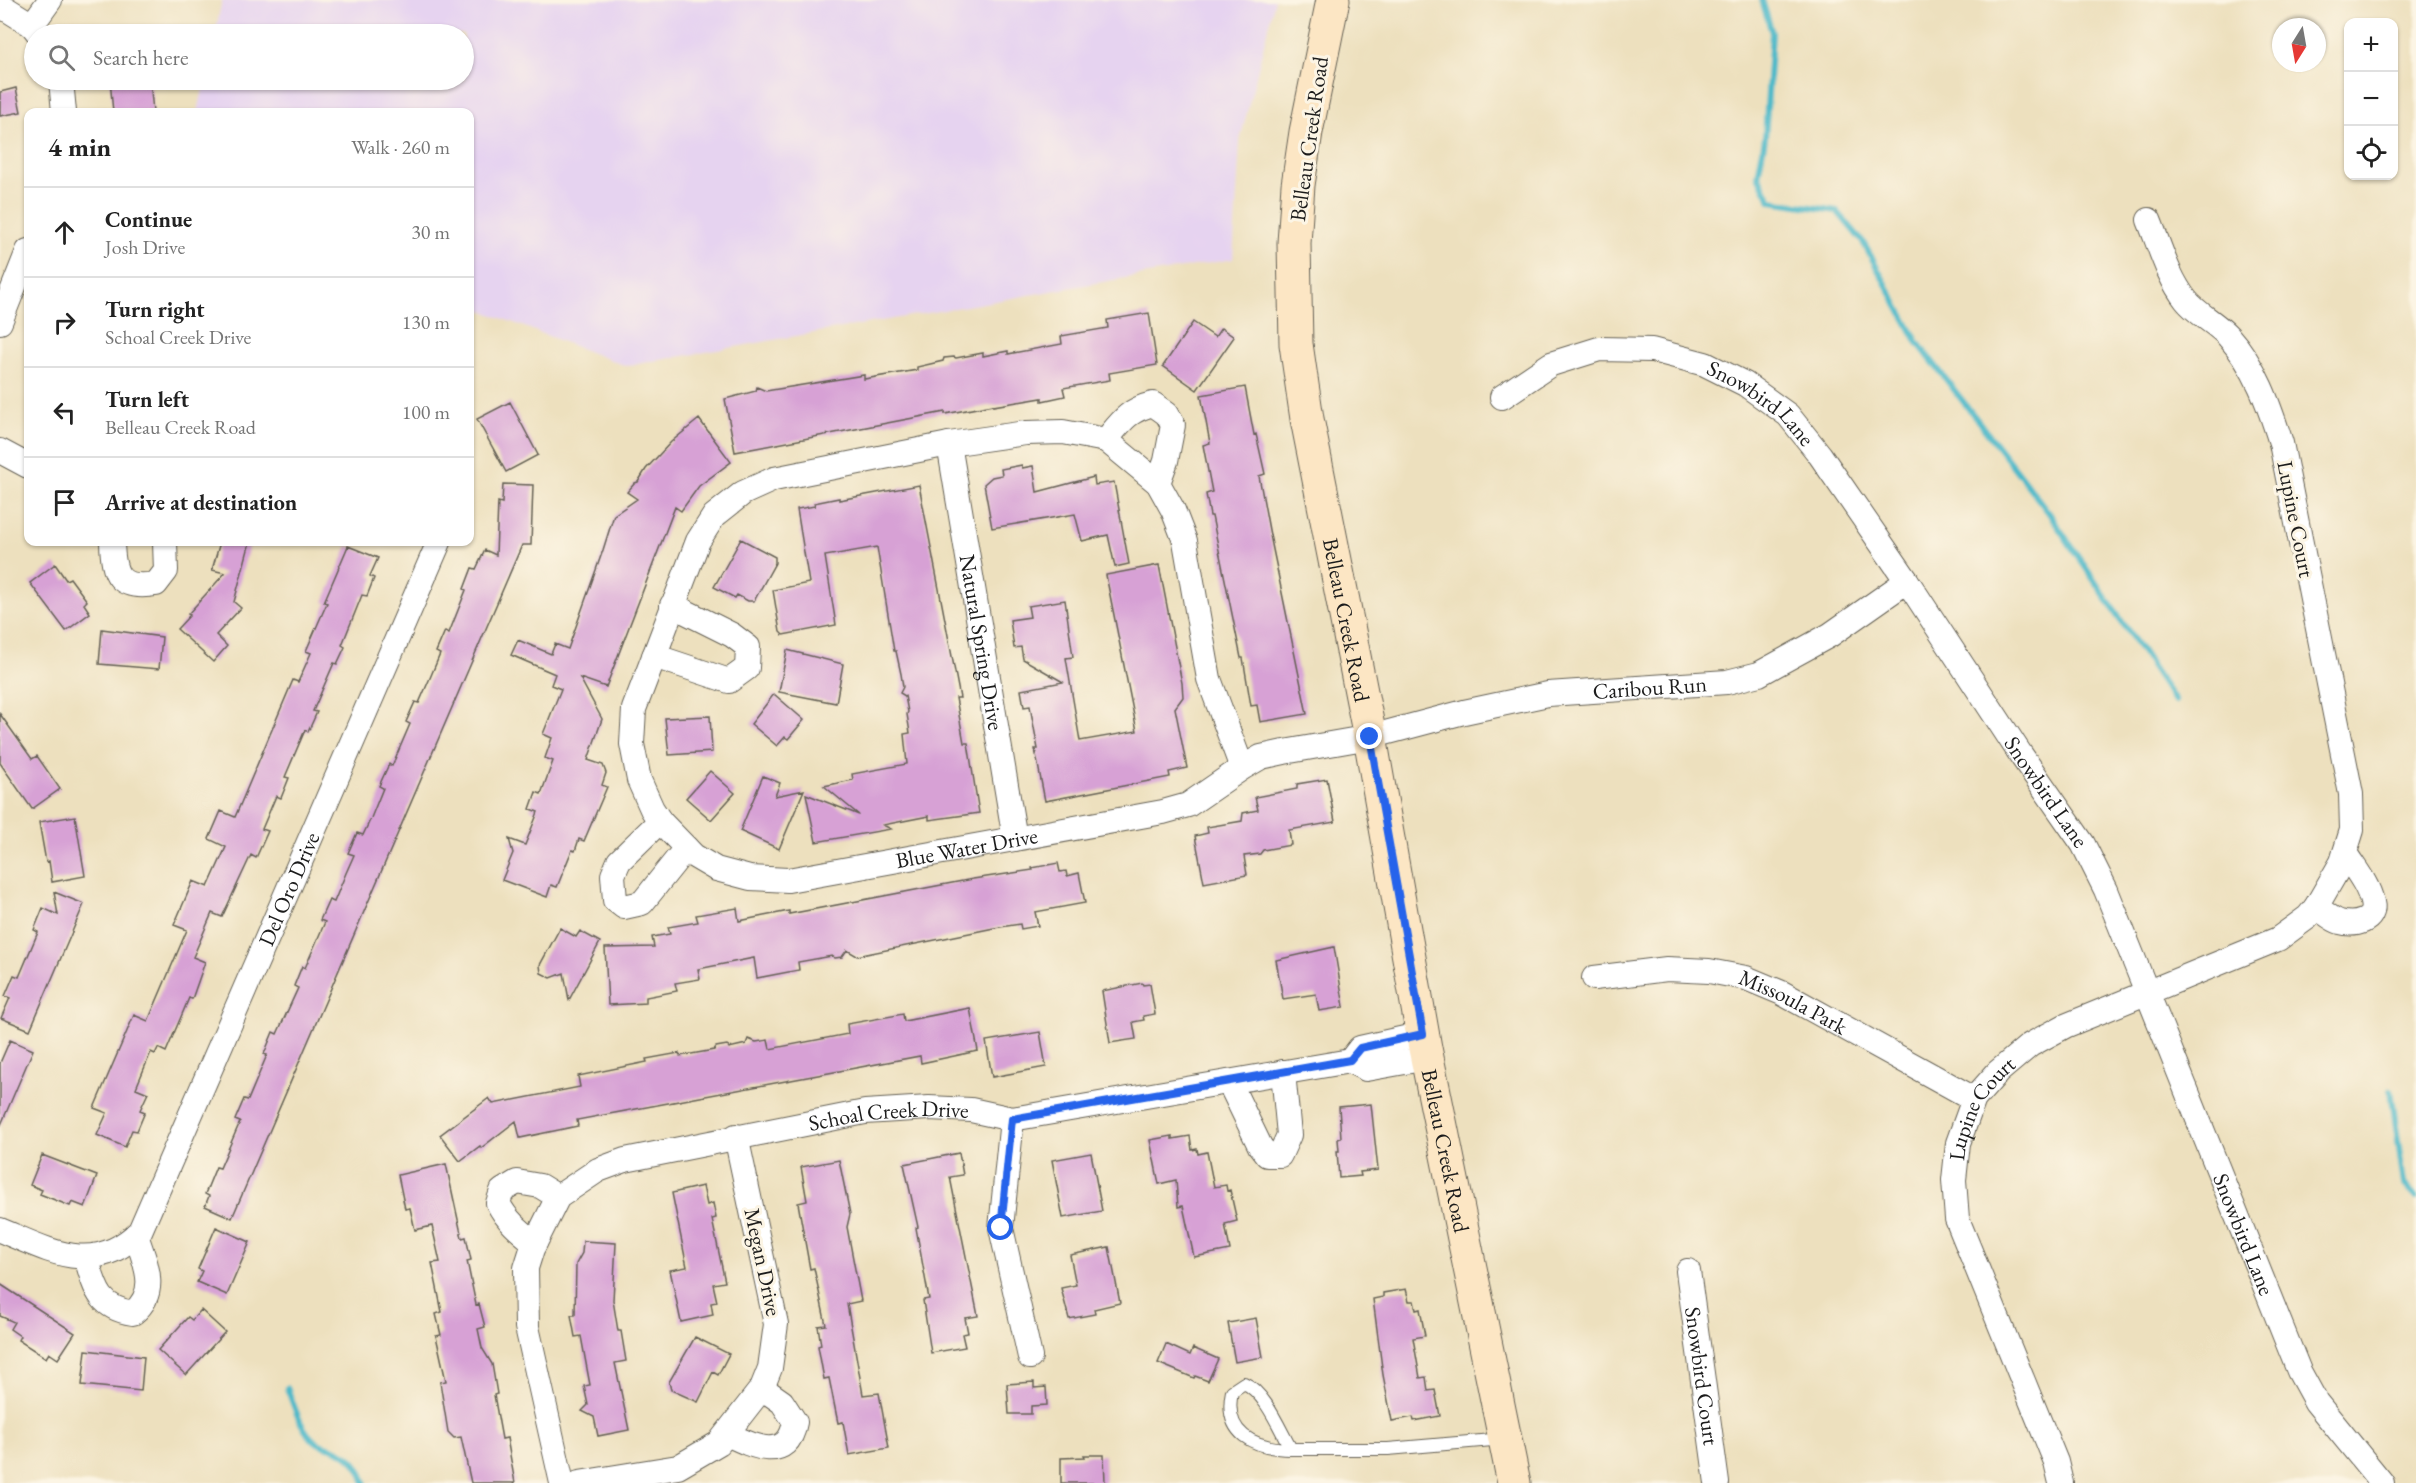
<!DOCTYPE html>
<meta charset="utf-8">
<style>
body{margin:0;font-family:"EB Garamond",serif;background:#f6f6f6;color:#222}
.controls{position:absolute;right:18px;top:18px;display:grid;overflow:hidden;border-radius:12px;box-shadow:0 2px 4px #0004}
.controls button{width:54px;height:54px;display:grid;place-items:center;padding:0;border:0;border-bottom:2px solid #e0e0e0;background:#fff;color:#222;font:30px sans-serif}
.compass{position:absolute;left:2272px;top:18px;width:54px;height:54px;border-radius:50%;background:#fff;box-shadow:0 2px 4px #0004;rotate:191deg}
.stop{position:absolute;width:18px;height:18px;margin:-14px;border:4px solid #2563eb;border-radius:50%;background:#fff}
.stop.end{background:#2563eb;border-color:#fff;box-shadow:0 2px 6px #0008}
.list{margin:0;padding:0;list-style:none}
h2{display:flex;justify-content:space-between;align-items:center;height:78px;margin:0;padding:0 24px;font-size:26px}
h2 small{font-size:20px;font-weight:400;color:#767676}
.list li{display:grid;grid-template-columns:39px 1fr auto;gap:18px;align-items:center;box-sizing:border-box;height:90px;padding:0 24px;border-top:2px solid #e0e0e0}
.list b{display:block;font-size:22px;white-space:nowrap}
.list p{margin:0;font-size:20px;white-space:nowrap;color:#767676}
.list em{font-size:20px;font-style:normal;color:#767676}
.icon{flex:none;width:33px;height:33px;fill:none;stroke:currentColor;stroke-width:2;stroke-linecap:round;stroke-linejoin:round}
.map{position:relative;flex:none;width:2416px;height:1483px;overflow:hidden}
.search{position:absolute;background:#fff;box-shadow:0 2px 4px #0004;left:24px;top:24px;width:450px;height:66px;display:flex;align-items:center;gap:15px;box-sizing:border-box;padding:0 21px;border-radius:33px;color:#767676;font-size:22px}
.panel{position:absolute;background:#fff;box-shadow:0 2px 4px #0004;left:24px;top:108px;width:450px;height:438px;border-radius:12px}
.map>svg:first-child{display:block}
.built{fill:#e6d3f0}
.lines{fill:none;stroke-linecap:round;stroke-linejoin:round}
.stream{stroke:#4eb9c9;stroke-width:6}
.building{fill:#d7a1d5}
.service-casing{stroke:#656155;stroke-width:14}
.minor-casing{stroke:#656155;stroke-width:26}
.secondary-casing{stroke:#656155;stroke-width:35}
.service{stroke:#fff;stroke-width:12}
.minor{stroke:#fff;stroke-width:24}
.secondary{stroke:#fce6c4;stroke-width:33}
.route{stroke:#2563eb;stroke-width:8}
.labels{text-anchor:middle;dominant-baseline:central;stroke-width:6;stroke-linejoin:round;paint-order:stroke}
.street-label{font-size:22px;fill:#1c1c1c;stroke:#fcf5e5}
</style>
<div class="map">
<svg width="2416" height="1483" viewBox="0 0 2416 1483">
<rect width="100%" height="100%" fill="#fcf5e5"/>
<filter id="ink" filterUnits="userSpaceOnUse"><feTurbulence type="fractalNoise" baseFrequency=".0167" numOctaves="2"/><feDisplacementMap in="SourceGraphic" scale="12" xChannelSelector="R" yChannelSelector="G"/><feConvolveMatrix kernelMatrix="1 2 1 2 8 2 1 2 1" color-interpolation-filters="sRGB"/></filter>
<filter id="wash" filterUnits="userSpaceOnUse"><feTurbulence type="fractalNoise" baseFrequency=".008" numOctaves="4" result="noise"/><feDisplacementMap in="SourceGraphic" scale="24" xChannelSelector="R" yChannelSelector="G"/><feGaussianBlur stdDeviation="1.35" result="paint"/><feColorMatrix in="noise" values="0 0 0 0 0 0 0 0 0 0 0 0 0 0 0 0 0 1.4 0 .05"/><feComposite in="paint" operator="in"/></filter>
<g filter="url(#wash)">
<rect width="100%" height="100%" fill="#ede0be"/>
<path class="built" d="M222,0H1275L1240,140L1233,259L626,366L470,306V112H198L205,80H464V34H215Z"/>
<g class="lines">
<path class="stream" d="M1762,0L1772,33L1765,138L1758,176L1771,201L1837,211L1863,242L1918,343L2049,513L2175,701
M2391,1090L2404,1184L2416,1197
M287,1388C294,1404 300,1430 315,1441C319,1445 327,1446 332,1448C351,1455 359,1464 365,1483"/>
</g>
<g id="blocks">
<path class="building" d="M110,80H150L153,112H113Z
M16,88L21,112L0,116V92Z
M1149,313L1157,365L1109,373L1110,380L1063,388L1065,396L1042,401V398L993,406V405L945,414V412L735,452L725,399L756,391L757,387L766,391L864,375V379L917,370V367L943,361L944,358L954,357L956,358L983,353V356L1008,351V354L1062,344L1061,336L1108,328L1107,320Z
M1193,322L1215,337L1221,328L1234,337L1197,390L1163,366Z
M1245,387L1254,435L1256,434L1265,474L1259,476L1269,530L1307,714L1260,722L1257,705L1251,706L1243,658H1241L1212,516H1210L1206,494L1212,492L1203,445L1210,443L1201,395Z
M510,402L538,455L506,472L477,419Z
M699,419L731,462L699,486L681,511L675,507L606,687L580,678L602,719L588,760L603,765L606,773L602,785L607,787L584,841L579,839L575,851L572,850L557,887L551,885L547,897L502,880L513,853L509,839L525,845L538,812L530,809L536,792L541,794L553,761L545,758L552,738L543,734L561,689L551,685L555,674L511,655L518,640L551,654L555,644L568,649L603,550L614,515L637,499L627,492L635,483L638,482L646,469L671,442Z
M1022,465V468L1033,466L1037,492L1094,477L1095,485L1114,482L1129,564L1115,567L1108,535L1082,541L1075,514L992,528L984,484L992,477L1002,475L1001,469Z
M503,484L533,485L531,545H522L232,1218L205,1206L209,1196L205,1194L216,1167L220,1168L240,1122L235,1120L244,1099L248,1100L267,1055L264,1054L273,1032L277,1034L298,988L294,986L302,966L305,968L325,922L320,920L329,900L334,902L346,873L354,855L348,853L357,833L363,835L371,818L383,788L379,786L389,764L392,766L410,724L406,722L415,702L419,703L430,678L440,654L436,652L445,631L449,633L466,590L464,589L472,568L476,569L485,550L496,555L498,502L502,503Z
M919,485L960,698H956L964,743H968L979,813L929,820V816L883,825L891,829L816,842L806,794L859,815L824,786L853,780L852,774L907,764L904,734L910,733L907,714L908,712L905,696L900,693L903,687L901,674L896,651H894L877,547L825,556L836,625L783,635L780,632L773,590L809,583L797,509L815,506L814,503L839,498V500Z
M741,539L775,557V563L754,601H748L737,595L735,598L714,587Z
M220,542H250L234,602L241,608L216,635L227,646L213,662L177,629L190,615L188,614L225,573L212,570Z
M348,546L378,558L370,576L374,578L367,596L362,595L342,645L345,647L337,664L334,663L313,711L317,712L308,732L305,730L285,777L289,778L281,798L276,796L262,829L268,831L256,858L251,855L222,917L212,913L193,957L205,962L192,999L189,998L166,1052L158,1048L155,1054L151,1052L136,1088L148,1093L140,1110L145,1112L137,1131L132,1130L125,1147L97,1135L107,1113L94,1108L134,1015L148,1021L187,930L174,925L193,881L208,887L226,847L209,839L221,811L235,817L293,680L298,682L311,653L306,651L327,603L324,602Z
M55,564L66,580L70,578L87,601L84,604L90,613L66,631L30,583Z
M1159,565L1182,683L1183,697L1175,708L1187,768L1169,772L1170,777L1045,801L1035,749H1038L1030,706L1024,707L1021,690L1063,682L1023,659L1021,647L1014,648L1010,620L1030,617L1028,606L1065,600L1073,657L1066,658L1080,741L1137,731L1106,575Z
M102,629L162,637L159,669L99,664Z
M787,650L843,664L836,703L779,692Z
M774,694L804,720L788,739L785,737L777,746L751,724Z
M0,714L32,759L37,756L60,789L32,809L0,763Z
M710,716L712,752L669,755L665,718Z
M710,771L735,793L711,820L686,798Z
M763,776L780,783L775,796L804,790L779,849L740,831Z
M1327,779L1335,822L1289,830L1291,845L1263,850L1260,854L1244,856L1247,875L1204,883L1195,836L1208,833L1207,827L1242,821L1243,813L1258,810L1255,797L1297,789V784Z
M75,816L85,876L52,882L49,861L46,862L39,822Z
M1058,863L1060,872L1066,871L1067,876L1079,873L1085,903L1035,912L1038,926L1021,929L1020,924L994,928L857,956L847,950L842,957L835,958L832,956L798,962L799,970L757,978L754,958L698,969L700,979L675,983L677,991L646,997V1003L608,1005L605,948L654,947L652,937L670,934L668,927L698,922L696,915L737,908L739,921L789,911V914L973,879L1033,870L1032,868Z
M54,892L84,904L30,1030L1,1018L10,998L5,996L14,975L19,977L38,932L34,930L43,908L58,915Z
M560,928L576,937L580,931L600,942L569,1000L564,973L551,978L541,973L540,965Z
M1334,947L1344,1007L1319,1011L1316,994L1283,999L1276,960Z
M1142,983L1143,985L1150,984L1155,1014L1143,1016L1144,1020L1133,1022L1136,1039L1110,1043L1102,991Z
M970,1008L978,1051L921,1063L920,1056L620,1112L577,1120L578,1126L520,1138L516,1121L481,1148L480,1146L460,1161L440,1135L489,1098L493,1104L580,1087L578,1076L647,1062L646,1059L679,1053L680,1056L714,1050L716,1047L727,1045L729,1048L746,1044L748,1039L756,1042L768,1040L770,1049L848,1034L847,1024L903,1014L904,1021Z
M1040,1032L1046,1067L992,1077L986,1041Z
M10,1040L33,1050L0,1127V1063Z
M1371,1104L1378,1170L1360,1172L1361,1176L1339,1178L1337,1151H1339L1338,1139L1341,1138L1339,1107Z
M1172,1136V1139L1190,1136L1192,1150L1197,1149L1198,1154L1207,1152L1214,1187L1226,1185L1227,1191L1230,1190L1237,1221L1225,1224L1230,1250L1194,1257L1183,1206L1178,1207L1176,1180L1159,1184L1150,1140Z
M959,1153L963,1175L950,1177L978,1316L965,1318L968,1333L962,1334L965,1347L931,1353L923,1300L929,1299L916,1228L918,1227L904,1164Z
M1091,1153L1102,1211L1063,1218L1052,1160Z
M42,1155L97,1176L85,1207L72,1202L70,1206L40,1194L42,1190L30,1185Z
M839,1160L850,1214L847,1227L861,1301L847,1304L863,1395L879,1393L889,1448L849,1455L843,1422L838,1423L829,1378L824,1379L818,1346L821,1345L818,1326L826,1325L814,1268L810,1269L798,1203L807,1201L801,1167Z
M446,1164L462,1238L466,1237L471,1260L467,1261L476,1305L479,1304L485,1327L478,1329L482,1348L492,1364L497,1394L494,1395L502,1439L507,1438L515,1483H471L461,1437L454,1438L448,1432L440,1382L446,1381L436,1336L441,1335L436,1314L442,1312L432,1263L440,1262L432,1226L415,1230L410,1208L405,1209L398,1175Z
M703,1186L707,1205L713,1203L716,1218L712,1219L725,1282L713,1284L717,1302L711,1303L713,1315L681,1322L670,1270L687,1267L672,1193Z
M216,1227L250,1242L227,1295L197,1282L202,1271L198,1269Z
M583,1241L616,1243L613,1300L618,1331H621L626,1361L615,1363L629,1430L598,1436L594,1417L582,1411L588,1405L584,1386L590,1385L581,1336L575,1337L571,1315H575L576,1264L582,1253Z
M1109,1247L1120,1303L1094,1309L1095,1314L1069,1319L1061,1288L1076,1285L1070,1255Z
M0,1284L75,1333L58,1359L49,1353L46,1358L18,1340L20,1336L10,1329L14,1322L0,1316Z
M1406,1289L1409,1301H1414L1416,1310L1420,1309L1425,1336L1413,1338L1420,1378L1426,1377L1428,1391L1435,1390L1440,1416L1414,1421L1413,1417L1392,1421L1383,1375L1373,1299L1383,1297V1293Z
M201,1310L225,1332L186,1375L158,1350L188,1317L192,1320Z
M1256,1318L1263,1357L1235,1362L1228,1323Z
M695,1337L729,1354L718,1375L713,1372L698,1402L671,1390L669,1382Z
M1166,1344L1190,1355L1193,1348L1218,1359L1208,1381L1195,1376L1194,1378L1158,1363Z
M86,1350L144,1357L141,1391L82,1385Z
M1034,1382V1388L1046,1387L1047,1405L1031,1406V1414H1009L1007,1384Z
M1084,1455H1104L1105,1483H1061V1458L1085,1457Z"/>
</g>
</g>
<g filter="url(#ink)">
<use href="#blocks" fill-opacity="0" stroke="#656155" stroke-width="1.5"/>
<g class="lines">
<g class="service-casing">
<path id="service" d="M1291,1449C1280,1430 1265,1392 1244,1383L1232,1391C1223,1434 1253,1448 1291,1449H1388L1504,1439"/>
</g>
<g class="minor-casing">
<g id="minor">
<path d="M0,5L32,25L39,34"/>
<path d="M32,25L50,0"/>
<path d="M61,80L64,112"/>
<path d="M0,322L28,251"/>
<path id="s1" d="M1502,397L1551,364L1599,349L1652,350L1705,364L1745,384L1788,415L1820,455L1907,581L2021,755L2083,844L2106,890L2299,1371L2316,1402L2382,1483"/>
<path d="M1106,440C1121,422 1128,410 1153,404L1167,414L1173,425L1166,461L1158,483"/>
<path id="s2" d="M949,444L1015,839"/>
<path d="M0,451L28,466"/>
<path d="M112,542C113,575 118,590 156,584L166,571L165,542"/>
<path d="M654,656L729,681L747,668L748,647L732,635L672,605"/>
<path id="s3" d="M1242,768L1209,679L1185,541L1173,510L1158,483L1106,440L1063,432L1026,433L949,444L774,479L743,493L714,516L698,541L634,709L632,744L639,780L652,809L660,821L694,856L716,869L750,878L788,880L1163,812L1188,805L1242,768L1261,757L1284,752L1370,737L1464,712L1548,694L1727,682L1759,674L1830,635L1907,581"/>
<path d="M660,821L619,861L613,875L615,900L624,907L642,903L686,848"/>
<path d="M2316,907C2323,911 2332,920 2340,922C2354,926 2377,922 2372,902C2368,884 2355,869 2345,853"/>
<path id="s4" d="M1594,978L1667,969L1709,971L1746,978L1782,993L1974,1099"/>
<path d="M1350,1061L1360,1048L1423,1034"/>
<path d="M1229,1082L1260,1146L1267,1155H1280L1289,1135L1283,1072"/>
<path d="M1012,1119L1001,1228L1030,1357"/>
<path id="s5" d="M0,1230C51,1251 94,1277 140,1231L439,542"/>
<path d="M535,1243C520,1231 507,1221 498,1203L502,1191L517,1182L540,1186L558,1197"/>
<path d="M86,1257C95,1287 98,1308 133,1313C160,1291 145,1263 136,1235"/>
<path id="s6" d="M1688,1271L1717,1483"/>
<path d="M727,1434C752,1446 788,1464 795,1422L782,1402L762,1388"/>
<path id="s7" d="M562,1483L527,1327L526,1268L532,1249L558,1197L598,1170L625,1160L865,1112L929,1108L971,1110L1012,1119L1350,1061L1366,1069L1427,1058"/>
<path d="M579,1483L678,1467L719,1443L762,1388L770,1368L776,1324L736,1136"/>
<path id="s8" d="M2061,1483L2056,1462L1957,1219L1954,1180L1958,1143L1974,1099L1998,1072L2030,1045L2065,1026L2278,939L2308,917L2316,907L2342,862L2352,830L2351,794L2281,443C2269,405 2256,367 2228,336C2216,323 2197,314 2186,300C2168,277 2160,247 2149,220"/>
</g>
</g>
<g class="secondary-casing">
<g id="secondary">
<path id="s9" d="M1333,0L1306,132L1298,185L1294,243L1296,344L1307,419L1370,737L1425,1048L1514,1483"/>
</g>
</g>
<use href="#service" class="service"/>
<use href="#minor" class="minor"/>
<use href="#secondary" class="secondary"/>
</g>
</g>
<g class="lines" filter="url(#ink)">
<path class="route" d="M1001,1228L1012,1119L1350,1060L1360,1048L1423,1034L1370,737"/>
</g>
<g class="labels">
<g class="street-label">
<text transform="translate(1309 139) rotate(-82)">Belleau Creek Road</text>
<text stroke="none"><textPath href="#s1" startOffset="286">Snowbird Lane</textPath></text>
<text transform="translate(2296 519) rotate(79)">Lupine Court</text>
<text stroke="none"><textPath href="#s9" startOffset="628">Belleau Creek Road</textPath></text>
<text stroke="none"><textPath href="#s2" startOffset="201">Natural Spring Drive</textPath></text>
<text stroke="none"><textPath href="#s3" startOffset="2140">Caribou Run</textPath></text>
<text stroke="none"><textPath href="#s1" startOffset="772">Snowbird Lane</textPath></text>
<text stroke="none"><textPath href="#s3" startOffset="1431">Blue Water Drive</textPath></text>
<text stroke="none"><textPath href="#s5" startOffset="525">Del Oro Drive</textPath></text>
<text stroke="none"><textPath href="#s4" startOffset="206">Missoula Park</textPath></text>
<text stroke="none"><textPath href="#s8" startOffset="402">Lupine Court</textPath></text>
<text stroke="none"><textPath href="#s7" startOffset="642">Schoal Creek Drive</textPath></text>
<text stroke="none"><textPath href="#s9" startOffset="1168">Belleau Creek Road</textPath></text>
<text stroke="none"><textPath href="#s1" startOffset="1258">Snowbird Lane</textPath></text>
<text transform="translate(763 1262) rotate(78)">Megan Drive</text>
<text stroke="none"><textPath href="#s6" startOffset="106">Snowbird Court</textPath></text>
</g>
</g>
</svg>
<div class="controls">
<button>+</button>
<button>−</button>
<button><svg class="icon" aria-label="locate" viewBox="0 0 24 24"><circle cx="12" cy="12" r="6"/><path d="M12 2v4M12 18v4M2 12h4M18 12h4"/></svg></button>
</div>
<svg class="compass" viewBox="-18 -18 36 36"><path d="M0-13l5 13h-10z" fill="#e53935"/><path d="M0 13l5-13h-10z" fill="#767676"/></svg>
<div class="stop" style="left:1001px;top:1228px"></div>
<div class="stop end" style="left:1370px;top:737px"></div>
<div class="search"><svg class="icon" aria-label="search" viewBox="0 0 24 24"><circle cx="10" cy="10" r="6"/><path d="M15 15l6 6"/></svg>Search here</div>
<section class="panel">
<h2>4 min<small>Walk · 260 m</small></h2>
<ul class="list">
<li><svg class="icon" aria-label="ahead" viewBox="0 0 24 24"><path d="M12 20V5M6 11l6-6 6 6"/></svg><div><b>Continue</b><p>Josh Drive</p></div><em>30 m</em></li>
<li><svg class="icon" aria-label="right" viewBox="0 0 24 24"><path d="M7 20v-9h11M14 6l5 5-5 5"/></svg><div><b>Turn right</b><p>Schoal Creek Drive</p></div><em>130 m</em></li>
<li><svg class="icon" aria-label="left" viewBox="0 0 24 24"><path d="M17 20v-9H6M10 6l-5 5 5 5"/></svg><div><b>Turn left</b><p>Belleau Creek Road</p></div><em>100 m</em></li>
<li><svg class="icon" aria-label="arrive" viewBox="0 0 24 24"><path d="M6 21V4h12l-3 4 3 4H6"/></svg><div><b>Arrive at destination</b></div></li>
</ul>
</section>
</div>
